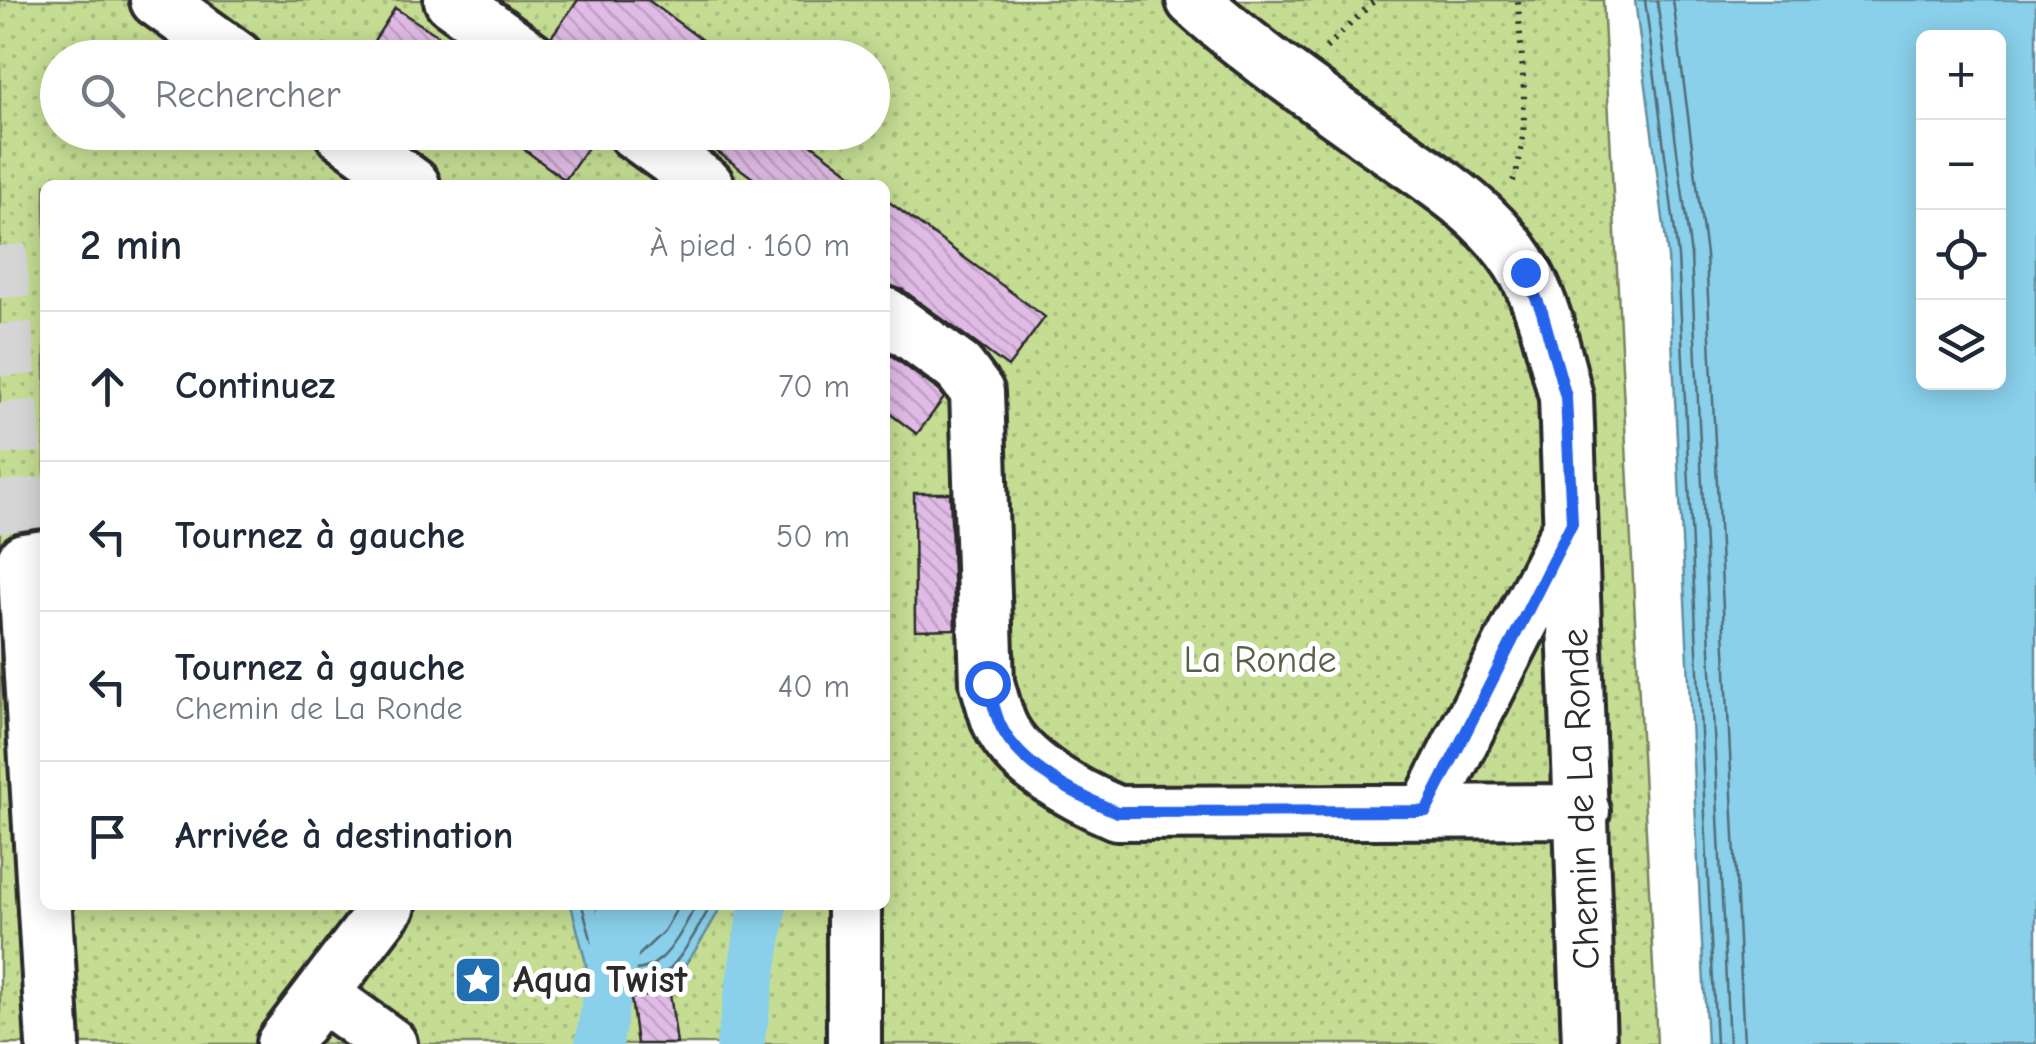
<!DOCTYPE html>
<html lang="fr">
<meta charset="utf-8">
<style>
body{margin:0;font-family:"Comic Neue",sans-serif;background:#f2f2f3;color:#1f2937}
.controls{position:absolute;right:30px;top:30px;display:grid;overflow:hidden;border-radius:15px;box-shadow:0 5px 25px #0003}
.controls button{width:90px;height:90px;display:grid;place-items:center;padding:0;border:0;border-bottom:2px solid #e0e1e3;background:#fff;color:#1f2937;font:50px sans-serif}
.stop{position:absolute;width:30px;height:30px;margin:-22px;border:8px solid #2563eb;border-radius:50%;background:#fff}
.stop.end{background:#2563eb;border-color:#fff;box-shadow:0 2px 10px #0008}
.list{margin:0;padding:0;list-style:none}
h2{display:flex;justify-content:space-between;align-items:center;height:130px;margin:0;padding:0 40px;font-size:42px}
h2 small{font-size:32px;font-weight:400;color:#747a83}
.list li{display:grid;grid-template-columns:65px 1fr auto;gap:30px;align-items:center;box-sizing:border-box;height:150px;padding:0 40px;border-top:2px solid #e0e1e3}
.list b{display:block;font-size:38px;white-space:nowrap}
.list p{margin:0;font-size:32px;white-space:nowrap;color:#747a83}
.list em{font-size:32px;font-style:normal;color:#747a83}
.icon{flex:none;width:55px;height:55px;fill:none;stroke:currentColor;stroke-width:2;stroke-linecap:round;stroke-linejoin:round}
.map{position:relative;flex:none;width:2036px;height:1044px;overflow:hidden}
.search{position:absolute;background:#fff;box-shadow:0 5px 25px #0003;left:40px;top:40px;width:850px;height:110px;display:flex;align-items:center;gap:25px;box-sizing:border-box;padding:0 35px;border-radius:55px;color:#747a83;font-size:38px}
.panel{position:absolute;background:#fff;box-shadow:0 5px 25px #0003;left:40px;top:180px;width:850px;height:730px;border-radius:15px}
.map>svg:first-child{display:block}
.park{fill:url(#park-dots);stroke:#78845f;stroke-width:2.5;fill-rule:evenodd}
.water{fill:#8ad0eb;stroke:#648e9e;stroke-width:2.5;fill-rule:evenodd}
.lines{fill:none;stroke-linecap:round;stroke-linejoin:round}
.shore{stroke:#516d78;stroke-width:2.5}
.canal{stroke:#8ad0eb;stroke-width:48}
.building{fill:url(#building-back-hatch);stroke:#2b2b2b;stroke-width:2.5}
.minor-tunnel{stroke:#d5d5d5;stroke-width:52;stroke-dasharray:52 26;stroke-linecap:butt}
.minor-casing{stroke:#2b2b2b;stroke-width:60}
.path{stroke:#2b2b2b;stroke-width:6;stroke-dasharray:2.5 8;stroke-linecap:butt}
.minor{stroke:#fff;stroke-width:52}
.route{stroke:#2563eb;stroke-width:12}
.labels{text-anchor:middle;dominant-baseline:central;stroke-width:10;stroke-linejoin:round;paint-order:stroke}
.park-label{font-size:38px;fill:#59604a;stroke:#fff}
.street-label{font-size:38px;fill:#2b2b2b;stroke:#fff}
.poi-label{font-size:38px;font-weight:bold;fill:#2b2b2b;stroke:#fff;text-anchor:start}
</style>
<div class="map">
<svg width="2036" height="1044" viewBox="0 0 2036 1044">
<defs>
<pattern id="park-dots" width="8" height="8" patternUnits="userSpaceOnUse" patternTransform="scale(2.5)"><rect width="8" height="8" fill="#c5dd93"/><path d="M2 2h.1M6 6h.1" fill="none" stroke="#a9be7f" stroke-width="1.8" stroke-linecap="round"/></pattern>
<pattern id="building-back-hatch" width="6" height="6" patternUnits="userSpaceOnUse" patternTransform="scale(2.5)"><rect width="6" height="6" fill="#e0bbe5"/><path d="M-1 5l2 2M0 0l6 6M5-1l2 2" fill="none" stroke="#c0a1c5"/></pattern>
</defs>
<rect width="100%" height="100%" fill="#fff"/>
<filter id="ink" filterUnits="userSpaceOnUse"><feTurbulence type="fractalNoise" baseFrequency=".01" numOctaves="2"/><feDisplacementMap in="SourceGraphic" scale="20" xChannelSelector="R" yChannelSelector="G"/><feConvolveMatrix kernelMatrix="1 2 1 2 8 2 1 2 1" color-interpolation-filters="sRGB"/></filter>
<g filter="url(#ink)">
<path class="park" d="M0,0H1603L1657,1044H0ZM58,58H872V132H58ZM45,185H885V905H45Z"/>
<path class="water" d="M1635,0H2036V1044H1707L1668,257ZM1924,38H1998V382H1924Z
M571,905H722C705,934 677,993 639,995C625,996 607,989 592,987Z"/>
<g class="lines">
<path class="shore" d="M1645,0L1678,256L1716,1044
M1657,0L1691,256L1729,1044
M1673,0L1706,255L1744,1044
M582,905L601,977C615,982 640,990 654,981C678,968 698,928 711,905
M596,905L611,965C657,986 677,940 696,905
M611,905L623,952L637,957L664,931L679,905"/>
<path class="canal" d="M599,1044L622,905
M740,1044L763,905"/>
</g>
<path class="building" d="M578,0H648L726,58H560L559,47L551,37Z
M395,8L473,58H363Z
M501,132H599L565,180Z
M691,132H795L866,185H762Z
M885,199L1045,317L1008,367L903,290L885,285Z
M885,351L938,390L944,398L917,434L885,410Z
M914,493H950L955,629L915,630Z
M670,993L677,1044H637L631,998Z"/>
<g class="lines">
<path class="minor-tunnel" d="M0,246L24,560"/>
<g class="minor-casing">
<path id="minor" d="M157,0L237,58
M451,0L531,58
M1193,0C1247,49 1308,91 1368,134C1424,173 1493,213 1526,274C1546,312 1555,356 1566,397L1589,1044
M341,132L413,185
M634,132L707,185
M885,314L959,368L977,392L987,683C991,696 994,709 999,722C1016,764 1077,796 1117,813L1583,811
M45,557L24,560L53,1044
M1426,811L1569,529
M321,994L390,1044
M283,1044L389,905
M854,1044V905"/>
</g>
<path class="path" d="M1326,48L1375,0
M1513,181C1533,132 1520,53 1518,0"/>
<use href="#minor" class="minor"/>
</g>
</g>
<g class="lines" filter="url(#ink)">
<path class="route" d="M987,683C991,696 994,709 999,722C1017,765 1076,795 1117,812L1426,811L1572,523L1566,397L1542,312L1525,272"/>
</g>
<defs>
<g id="sight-square" transform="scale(2.5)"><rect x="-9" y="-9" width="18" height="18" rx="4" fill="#1f6fb2" stroke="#fff"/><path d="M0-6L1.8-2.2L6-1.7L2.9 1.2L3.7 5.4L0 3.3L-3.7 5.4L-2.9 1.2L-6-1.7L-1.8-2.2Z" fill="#fff"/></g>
</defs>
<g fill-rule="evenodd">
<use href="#sight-square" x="478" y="980"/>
</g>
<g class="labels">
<g class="park-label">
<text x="1260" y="660">La Ronde</text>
</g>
<g class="street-label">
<text transform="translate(1581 799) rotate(-92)">Chemin de La Ronde</text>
</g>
<g class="poi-label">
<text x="513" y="980">Aqua Twist</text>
</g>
</g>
</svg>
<div class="controls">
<button>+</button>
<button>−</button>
<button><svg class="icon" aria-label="locate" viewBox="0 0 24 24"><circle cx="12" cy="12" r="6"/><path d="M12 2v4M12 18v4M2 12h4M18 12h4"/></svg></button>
<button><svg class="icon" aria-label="layers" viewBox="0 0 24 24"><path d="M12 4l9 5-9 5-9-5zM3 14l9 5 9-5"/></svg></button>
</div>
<div class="stop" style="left:987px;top:683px"></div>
<div class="stop end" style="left:1525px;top:272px"></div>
<div class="search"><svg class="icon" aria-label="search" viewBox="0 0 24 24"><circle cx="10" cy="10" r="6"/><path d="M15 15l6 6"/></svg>Rechercher</div>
<section class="panel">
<h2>2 min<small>À pied · 160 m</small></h2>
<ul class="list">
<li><svg class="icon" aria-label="ahead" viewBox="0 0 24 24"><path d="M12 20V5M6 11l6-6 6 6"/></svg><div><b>Continuez</b></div><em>70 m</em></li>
<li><svg class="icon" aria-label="left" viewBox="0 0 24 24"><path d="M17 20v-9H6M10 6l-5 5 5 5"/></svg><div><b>Tournez à gauche</b></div><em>50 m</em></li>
<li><svg class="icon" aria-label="left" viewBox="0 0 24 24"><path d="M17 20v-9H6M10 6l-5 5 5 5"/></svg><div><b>Tournez à gauche</b><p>Chemin de La Ronde</p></div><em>40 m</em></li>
<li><svg class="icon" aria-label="arrive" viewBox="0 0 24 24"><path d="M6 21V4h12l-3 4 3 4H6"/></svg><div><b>Arrivée à destination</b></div></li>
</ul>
</section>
</div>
